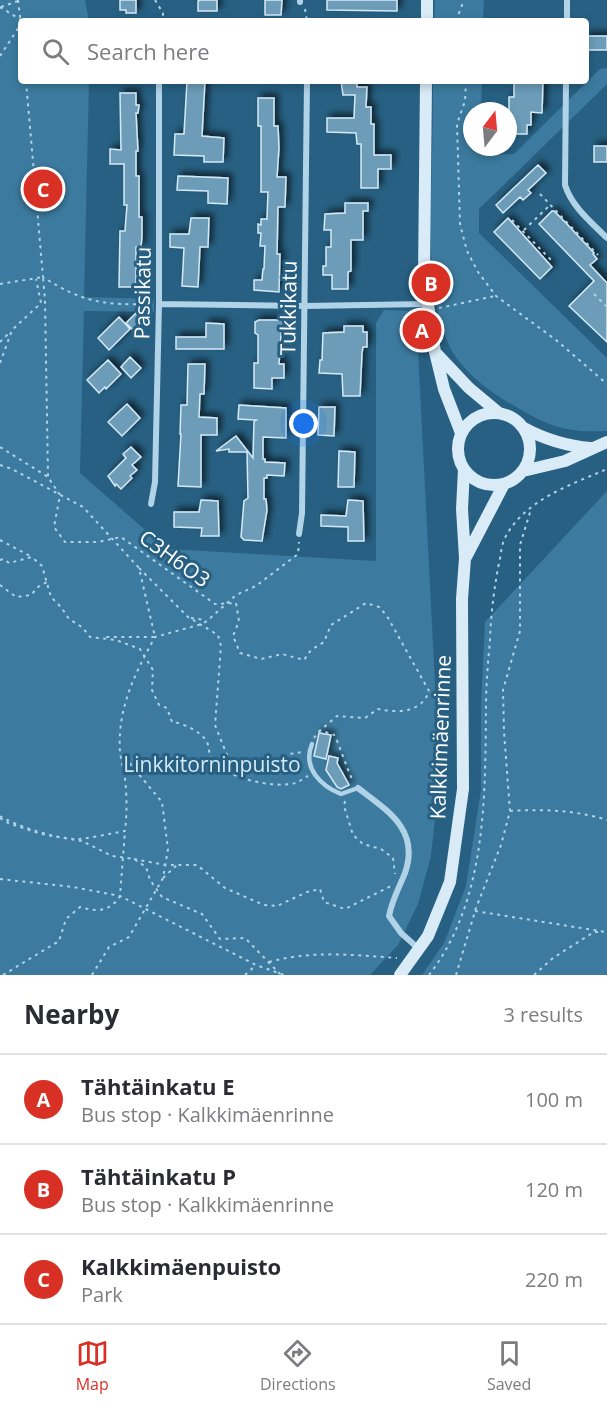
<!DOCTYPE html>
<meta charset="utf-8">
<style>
body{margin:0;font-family:"Open Sans",sans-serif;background:#f2f2f3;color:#2b2b33}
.compass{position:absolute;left:463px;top:102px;width:54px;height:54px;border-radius:50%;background:#fff;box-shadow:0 3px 9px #0003;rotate:16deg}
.you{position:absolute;left:304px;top:424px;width:21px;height:21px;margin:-15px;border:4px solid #fff;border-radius:50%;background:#1a73e8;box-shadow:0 0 0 9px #1a73e833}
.badge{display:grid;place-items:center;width:39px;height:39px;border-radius:50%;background:#d93025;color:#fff;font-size:20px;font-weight:700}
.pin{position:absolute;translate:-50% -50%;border:3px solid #fff;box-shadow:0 2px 6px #0006}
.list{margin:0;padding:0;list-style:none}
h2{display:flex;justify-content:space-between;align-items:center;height:78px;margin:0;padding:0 24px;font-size:26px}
h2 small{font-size:20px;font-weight:400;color:#7c7c81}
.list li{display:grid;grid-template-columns:39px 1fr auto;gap:18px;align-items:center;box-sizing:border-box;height:90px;padding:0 24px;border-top:2px solid #e1e1e2}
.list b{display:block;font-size:22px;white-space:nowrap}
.list p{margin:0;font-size:20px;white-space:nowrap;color:#7c7c81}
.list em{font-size:20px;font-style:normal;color:#7c7c81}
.icon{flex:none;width:33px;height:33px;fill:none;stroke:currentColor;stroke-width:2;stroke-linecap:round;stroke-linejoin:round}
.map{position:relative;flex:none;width:607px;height:975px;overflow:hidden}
.search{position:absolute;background:#fff;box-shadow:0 3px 9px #0003;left:18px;right:18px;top:18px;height:66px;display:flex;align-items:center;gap:15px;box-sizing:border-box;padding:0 21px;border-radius:6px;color:#7c7c81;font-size:22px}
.sheet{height:348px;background:#fff}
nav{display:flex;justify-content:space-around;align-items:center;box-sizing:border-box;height:84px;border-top:2px solid #e1e1e2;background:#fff;font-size:16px;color:#7c7c81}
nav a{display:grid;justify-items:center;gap:3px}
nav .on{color:#d93025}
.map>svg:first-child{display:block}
.green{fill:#3c7b9f}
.building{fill:#6c9cb8;stroke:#d3e9f5;stroke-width:1.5;filter:url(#shadow)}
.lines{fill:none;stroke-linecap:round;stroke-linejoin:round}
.path{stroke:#b0d3e7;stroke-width:2;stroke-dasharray:3 4.5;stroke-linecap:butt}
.lane{stroke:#b0d3e7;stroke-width:4.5}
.street{stroke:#b0d3e7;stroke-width:6}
.secondary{stroke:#d9ebf6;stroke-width:12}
.labels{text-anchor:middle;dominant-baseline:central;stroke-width:6;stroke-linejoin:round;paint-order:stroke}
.street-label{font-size:21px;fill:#fff;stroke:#276082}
.park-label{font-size:21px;fill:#d3e9f5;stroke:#276082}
</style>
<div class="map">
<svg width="607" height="975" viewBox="0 0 607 975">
<defs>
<filter id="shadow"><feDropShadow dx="4" dy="-4" stdDeviation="3" flood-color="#0009"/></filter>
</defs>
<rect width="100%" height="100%" fill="#276082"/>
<path class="green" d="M0,0H85L89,21H21V81H89L84,297L154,299V312L84,311L80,473L167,549L376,561V323L384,310L416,311L438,742L437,800L431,856L418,904L398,945L370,975H0Z
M435,0H484L483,21H434Z
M607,68V84L479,209V233L607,358V431C565,433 548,426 513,405C489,392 459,369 448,343C428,296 431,245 431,195C432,157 433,119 433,81H482L481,111H472V147H480L481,155L514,154L600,69Z
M607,491V975H422L444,943L466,886L481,790V704L485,622Z"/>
<path class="building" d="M120,0H136V13H126V10H120Z
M200,0H217V11H198V1Z
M265,0H282L281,15H265Z
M327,0H397V11L327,10Z
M586,36H607V50H586Z
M187,81H205L202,136L224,138L223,162H204V156L174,155L175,134H184Z
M341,81H357V87H367L366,107H371V124H374V155H391V169H378V188H361V144H357L356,133L327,132V118H354L355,95H343Z
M514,81H543L542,113L531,112V125H527V134H509V97H514Z
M120,93H136V105H139L138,113H136L138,151H136V176H139V217H142V236L141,247H136V287H119L120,231H125L127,205H124V164H110V149L121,150Z
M258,98H274V126H278L279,148L277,177H286L285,207H278L277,254H280L279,292L254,290V280H262L263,269H264L265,246H260L261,233H258V224L261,225V219H267L268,192H261V126H258Z
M594,146H607V162H594Z
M538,165L546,173L528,190L531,193L523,200L520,197L503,213L496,205Z
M178,176L228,178L227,204L208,203V191L177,190Z
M345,203H368V211H363V240H351V271L348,272V289H332V275H323V266H326V247H331V230H324L325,214L345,213Z
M552,211H554L565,222L594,253L593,254L597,259L590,265L607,283V342L569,306L594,281L539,224Z
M191,218H209L208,247H200L198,287L182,286L184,248L170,247V234H189Z
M508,218L552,267L540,279L494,232Z
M136,313L146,323L136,333L126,323Z
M119,317L130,329L109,350L98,338Z
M259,320H282L279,364H284V378H272V389L254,388V363H258V335L255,333V322Z
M206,323L224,324V349H176V337H206Z
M344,326H363V332H367V347H363L362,353L360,396H343L342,374L319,373L320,360H322L323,333L344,332Z
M130,357L141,368L131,378L121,367Z
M108,360L121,374L106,389L105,387L99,393L87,380Z
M188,364H205L204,394H200L199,417L217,418V435H201V487L178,486L181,434H180L181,405H187Z
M127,404L140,418L122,436L108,422Z
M239,405L286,408V438L263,437V459H265V462L285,463L284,476L267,475V478H264V499H266L267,510L262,541L244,540L241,537L244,501L248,498L247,452H229V449L216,451L236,436L253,458L254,421L256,420L238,419Z
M319,407H335L334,436L318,435Z
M131,447L141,457L132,465L137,470L130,476L132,478L121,489L116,484L115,486L108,476L126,458L123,454Z
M339,451L355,452L354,487H338Z
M201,500L218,501L219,536H201L202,528L174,527V512H199Z
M348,500L363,501L364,541H348V527L321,526V515L346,516Z
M319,733L331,735L326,759L314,756Z
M329,756L338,758L337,763L349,785L341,789L337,787L326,770Z"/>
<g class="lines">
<path class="path" d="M18,0L21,24
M155,0L163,13V21
M0,7L21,20
M1,7L18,1
M305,9L307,21
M456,21L464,0
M0,56L21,24
M26,81L43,277C83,303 105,305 151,304
M466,81L465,101L457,124L460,224L467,251L478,272L496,296L556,340L607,384
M540,194L598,255
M512,220L553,262
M524,230L550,205
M0,284L43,277L45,300L48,477
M594,294L607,307
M439,308L495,296
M0,342L10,332
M0,363L12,330L41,303L36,279
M0,447L48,477L60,495L54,527L65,542H98L121,537L215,604L236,603L239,621L233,636L240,653L261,659L282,654L304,660L311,650L324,642L331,625L366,603L379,607L387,616L429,691C422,713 397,713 378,709L365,718L337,716L316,734
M0,465L12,469L83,507L139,568L155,637H102
M0,540L32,557
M0,560L4,559L9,563L32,557L42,566L51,597L61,607L69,619L82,627L90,637L116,640L140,649L153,670L152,690L159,705L167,708L172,722C183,723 202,732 207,742C210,748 208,755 212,760C226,778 274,789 296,783C300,781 304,778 308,776
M139,568L188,617L218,635L221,646L215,725L227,755L237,766L251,769L273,766L289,754L303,752
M0,585L16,597L31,595L38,587L47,582
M191,618L206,620
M314,738L319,731C324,732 330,733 334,735C337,738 348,772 353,781
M345,801L344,806L353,835L363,844L381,849L393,858L395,874
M510,811C543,809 575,810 607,820
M0,816C16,826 55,838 73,839C84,840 112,833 125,831C127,814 127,796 125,779C124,770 121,761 120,752C117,709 135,673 155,637L202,624L207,621L236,595L256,586L298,554L299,542
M0,818L8,823L41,834L82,841L112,856L134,859L146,867L150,880L162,897L202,914L220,939L245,938L280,974
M134,859L165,865H197L225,888L264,905L277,906L307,892L320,889L324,902L345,909L391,886
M163,878L178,864
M0,879L73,887L120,896L256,965L284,975
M475,911L606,932
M269,962C312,950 353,955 397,958
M3,975L59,941L66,919L80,907C96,912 110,912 120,896L125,831
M92,975L109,947L129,937L163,878L168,849L162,802L122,754
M245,975L256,965
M429,975C487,900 485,798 486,708C486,685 488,662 490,640C491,613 494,589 499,563C501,556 501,547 504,540C522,501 570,485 607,469
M456,975L476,908L501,845L510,811L504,732L503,690L520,631V545L531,509
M534,975L553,958L594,932H601"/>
<path class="lane" d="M312,744C302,768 321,786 341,794L358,788"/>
<path class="street" d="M300,2V0
M567,21V0
M566,81L565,185C572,207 591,222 607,238
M159,304L304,306L427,304
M151,504L155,482L159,304V81
M299,534L302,513L307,81
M358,788C388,811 420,830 405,873C399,888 392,900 389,916L401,933L419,949"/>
<path class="secondary" d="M427,21V0
M426,81L424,277L435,352L444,389L461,433
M436,353L469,388L499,413
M458 449a36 36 0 1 1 72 0a36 36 0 1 1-72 0Z
M524,428C546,440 566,446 591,448
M523,471L565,461L607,442
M466,557L504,484
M400,975L428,936L450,882L463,789L462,599L465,558L462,509L464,469"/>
</g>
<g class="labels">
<g class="street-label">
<text transform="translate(142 293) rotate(-89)">Passikatu</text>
<text transform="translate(288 308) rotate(-89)">Tukkikatu</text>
<text transform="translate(175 558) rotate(36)">C3H6O3</text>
<text transform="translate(440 737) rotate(-88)">Kalkkimäenrinne</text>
</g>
<g class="park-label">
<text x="212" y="764">Linkkitorninpuisto</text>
</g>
</g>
</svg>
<svg class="compass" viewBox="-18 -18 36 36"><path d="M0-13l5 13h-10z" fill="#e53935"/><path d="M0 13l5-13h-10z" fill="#7c7c81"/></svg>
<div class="you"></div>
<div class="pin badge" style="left:422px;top:330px">A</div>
<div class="pin badge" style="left:431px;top:283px">B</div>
<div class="pin badge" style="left:43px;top:189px">C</div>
<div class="search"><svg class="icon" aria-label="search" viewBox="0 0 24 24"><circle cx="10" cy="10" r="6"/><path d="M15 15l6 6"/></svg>Search here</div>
</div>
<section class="sheet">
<h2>Nearby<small>3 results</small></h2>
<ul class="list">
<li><span class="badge">A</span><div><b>Tähtäinkatu E</b><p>Bus stop · Kalkkimäenrinne</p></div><em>100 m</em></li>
<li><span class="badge">B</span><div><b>Tähtäinkatu P</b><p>Bus stop · Kalkkimäenrinne</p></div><em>120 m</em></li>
<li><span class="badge">C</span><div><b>Kalkkimäenpuisto</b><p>Park</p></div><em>220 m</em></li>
</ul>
</section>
<nav>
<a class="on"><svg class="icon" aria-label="map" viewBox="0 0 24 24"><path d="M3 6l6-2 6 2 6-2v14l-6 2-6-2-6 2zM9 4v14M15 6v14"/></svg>Map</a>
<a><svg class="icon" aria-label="directions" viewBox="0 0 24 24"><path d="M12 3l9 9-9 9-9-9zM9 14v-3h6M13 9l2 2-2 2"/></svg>Directions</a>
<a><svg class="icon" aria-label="saved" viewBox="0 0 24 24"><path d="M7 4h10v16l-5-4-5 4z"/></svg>Saved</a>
</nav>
